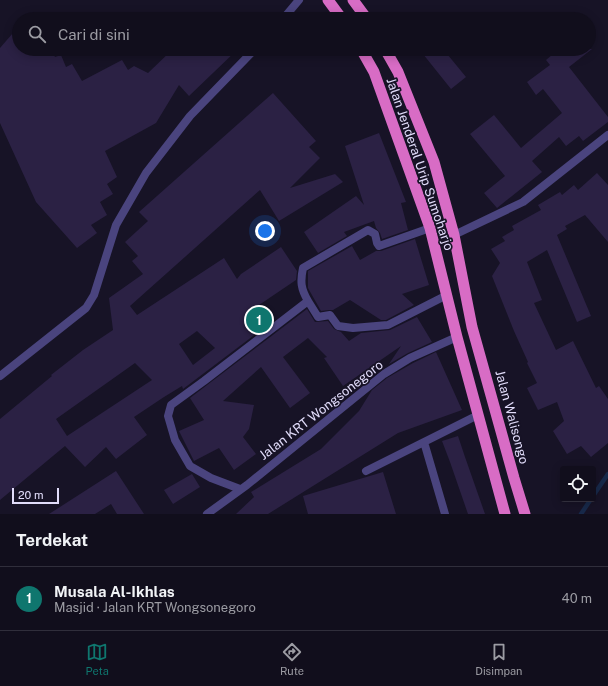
<!DOCTYPE html>
<html lang="id">
<meta charset="utf-8">
<style>
body{margin:0;font-family:"Public Sans",sans-serif;background:#1e1c29;color:#f1f3f6}
.controls{position:absolute;right:12px;bottom:12px;display:grid;overflow:hidden;border-radius:4px;box-shadow:0 2px 10px #0003}
.controls button{width:36px;height:36px;display:grid;place-items:center;padding:0;border:0;border-bottom:1px solid #302e3b;background:#110e1c;color:#f1f3f6;font:20px sans-serif}
.scale{position:absolute;left:12px;bottom:10px;width:47px;box-sizing:border-box;padding-left:4px;border:2px solid #e1dcfa;border-top:0;font-size:11px;line-height:14px;white-space:nowrap;color:#e1dcfa;-webkit-text-stroke:3px #171326;paint-order:stroke}
.you{position:absolute;left:265px;top:231px;width:14px;height:14px;margin:-10px;border:3px solid #fff;border-radius:50%;background:#1a73e8;box-shadow:0 0 0 6px #1a73e833}
.badge{display:grid;place-items:center;width:26px;height:26px;border-radius:50%;background:#0f766e;color:#fff;font-size:13px;font-weight:700}
.pin{position:absolute;translate:-50% -50%;border:2px solid #fff;box-shadow:0 1px 4px #0006}
.list{margin:0;padding:0;list-style:none}
h2{display:flex;justify-content:space-between;align-items:center;height:52px;margin:0;padding:0 16px;font-size:17px}
h2 small{font-size:13px;font-weight:400;color:#9c9ca3}
.list li{display:grid;grid-template-columns:26px 1fr auto;gap:12px;align-items:center;box-sizing:border-box;height:64px;padding:0 16px;border-top:1px solid #302e3b}
.list b{display:block;font-size:15px;white-space:nowrap}
.list p{margin:0;font-size:13px;white-space:nowrap;color:#9c9ca3}
.list em{font-size:13px;font-style:normal;color:#9c9ca3}
.icon{flex:none;width:22px;height:22px;fill:none;stroke:currentColor;stroke-width:2;stroke-linecap:round;stroke-linejoin:round}
.map{position:relative;flex:none;width:608px;height:514px;overflow:hidden}
.search{position:absolute;background:#110e1c;box-shadow:0 2px 10px #0003;left:12px;right:12px;top:12px;height:44px;display:flex;align-items:center;gap:10px;box-sizing:border-box;padding:0 14px;border-radius:22px;color:#9c9ca3;font-size:15px}
.sheet{height:116px;background:#110e1c}
nav{display:flex;justify-content:space-around;align-items:center;box-sizing:border-box;height:56px;border-top:1px solid #302e3b;background:#110e1c;font-size:11px;color:#9c9ca3}
nav a{display:grid;justify-items:center;gap:2px}
nav .on{color:#0f766e}
.map>svg:first-child{display:block}
.lines{fill:none;stroke-linecap:round;stroke-linejoin:round}
.stream{stroke:#18294a;stroke-width:4.5}
.building{fill:#2b2144;fill-rule:evenodd}
.service{stroke:#4a447e;stroke-width:8}
.minor{stroke:#4a447e;stroke-width:8}
.tertiary{stroke:#4a447e;stroke-width:8}
.trunk{stroke:#d86cc5;stroke-width:11}
.labels{text-anchor:middle;dominant-baseline:central;stroke-width:3.5;stroke-linejoin:round;paint-order:stroke}
.street-label{font-size:13px;fill:#e1dcfa;stroke:#171326}
</style>
<div class="map">
<svg width="608" height="514" viewBox="0 0 608 514">
<rect width="100%" height="100%" fill="#171326"/>
<g class="lines">
<path class="stream" d="M593,496L608,474
M581,514L591,499"/>
</g>
<path class="building" d="M19,26V49H51L55,57L61,55L66,67L72,64L82,81L122,60L128,70L134,66L148,73L173,49H238L189,96L179,85L156,123L105,151L117,177L107,184L113,194L100,202L107,215L91,225L97,233L77,248L36,202L0,123V48Z
M419,49H443L466,77L451,89Z
M559,49H592L569,67L608,117V122L583,141L579,136L566,146L559,137L532,161L542,172L497,208L484,193L505,176L470,134L494,115L521,148L562,113L543,89L536,95L527,82L550,65L546,60Z
M273,93L316,141L309,147L320,158L290,188L335,174L343,182L279,221L260,190L130,306L137,315L224,258L237,279L241,274L281,247L297,271L296,280L259,305L273,321L183,389L182,386L164,397L134,417L147,435L116,459L106,447L85,467L65,446L0,500V419L52,376L51,375L83,350L113,330L109,298L143,274L132,261L138,256L125,242L148,221L139,212ZM197,331L215,348L193,365L179,344ZM135,363L152,380L67,436L56,419Z
M379,133L406,202L401,203L408,230L382,239L380,233L376,228L374,221L344,232L347,236L318,253L304,232L356,196L364,205L345,146Z
M597,173L608,185V242L585,215L565,226L567,229L557,235L591,316L577,322L547,250L527,262L542,300L534,303L556,350L573,341L596,388L599,386L608,399V443L591,457L581,446L567,454L553,431L564,421L557,402L538,410L527,388L537,383L527,363L528,362L514,331L492,276L500,263L491,249L505,241L502,237L514,230L512,226L541,210L538,205L560,192L562,195L574,185L578,190Z
M415,239L429,285L402,294L414,305L386,320H381L350,300L333,310H329L321,311L308,288V271L352,246L360,260L376,251H381Z
M307,309L315,322L328,321L334,329L341,332L349,341L361,333L390,330L417,317L432,342L408,353L389,364L401,346L343,386L324,358L327,357L308,338L283,357L310,393L290,408L261,367L223,401L254,405L249,429L243,437L256,454L234,470L219,448L194,461L179,431L204,420L190,398Z
M436,352L462,410L398,433L268,514H236L254,497L251,492L321,449L359,411L372,390L387,378L413,363Z
M458,436L465,457L485,514H468L450,462L442,441Z
M116,471L144,514H117L111,504L95,514H49Z
M383,472L396,514H308L303,496Z
M192,474L200,487L173,504L164,490Z"/>
<g class="lines">
<path class="service" d="M283,19L299,0
M0,376L86,308L94,295L116,225L146,173L190,116L255,49
M424,442L445,514
M366,471L478,415"/>
<path class="minor" d="M454,235L523,202L608,135
M308,301L318,317L330,315L338,326L353,328L388,325L447,295
M240,489L211,478L190,466L175,440L168,416L171,405L204,381L308,301C301,289 300,282 303,268L368,230L375,234L377,243L379,246L430,228"/>
<path class="tertiary" d="M207,514L247,485L384,374L410,358L457,337"/>
<path class="trunk" d="M328,0L342,19
M353,0L367,19
M361,49L374,72L430,228L457,337L505,514
M385,49L398,72L434,162L454,235L472,327L514,478L525,514"/>
</g>
<g class="labels">
<g class="street-label">
<text transform="translate(420 164) rotate(71)">Jalan Jenderal Urip Sumoharjo</text>
<text transform="translate(321 410) rotate(-38)">Jalan KRT Wongsonegoro</text>
<text transform="translate(512 417) rotate(75)">Jalan Walisongo</text>
</g>
</g>
</svg>
<div class="controls">
<button><svg class="icon" aria-label="locate" viewBox="0 0 24 24"><circle cx="12" cy="12" r="6"/><path d="M12 2v4M12 18v4M2 12h4M18 12h4"/></svg></button>
</div>
<div class="scale">20 m</div>
<div class="you"></div>
<div class="pin badge" style="left:259px;top:320px">1</div>
<div class="search"><svg class="icon" aria-label="search" viewBox="0 0 24 24"><circle cx="10" cy="10" r="6"/><path d="M15 15l6 6"/></svg>Cari di sini</div>
</div>
<section class="sheet">
<h2>Terdekat<small></small></h2>
<ul class="list">
<li><span class="badge">1</span><div><b>Musala Al-Ikhlas</b><p>Masjid · Jalan KRT Wongsonegoro</p></div><em>40 m</em></li>
</ul>
</section>
<nav>
<a class="on"><svg class="icon" aria-label="map" viewBox="0 0 24 24"><path d="M3 6l6-2 6 2 6-2v14l-6 2-6-2-6 2zM9 4v14M15 6v14"/></svg>Peta</a>
<a><svg class="icon" aria-label="directions" viewBox="0 0 24 24"><path d="M12 3l9 9-9 9-9-9zM9 14v-3h6M13 9l2 2-2 2"/></svg>Rute</a>
<a><svg class="icon" aria-label="saved" viewBox="0 0 24 24"><path d="M7 4h10v16l-5-4-5 4z"/></svg>Disimpan</a>
</nav>
